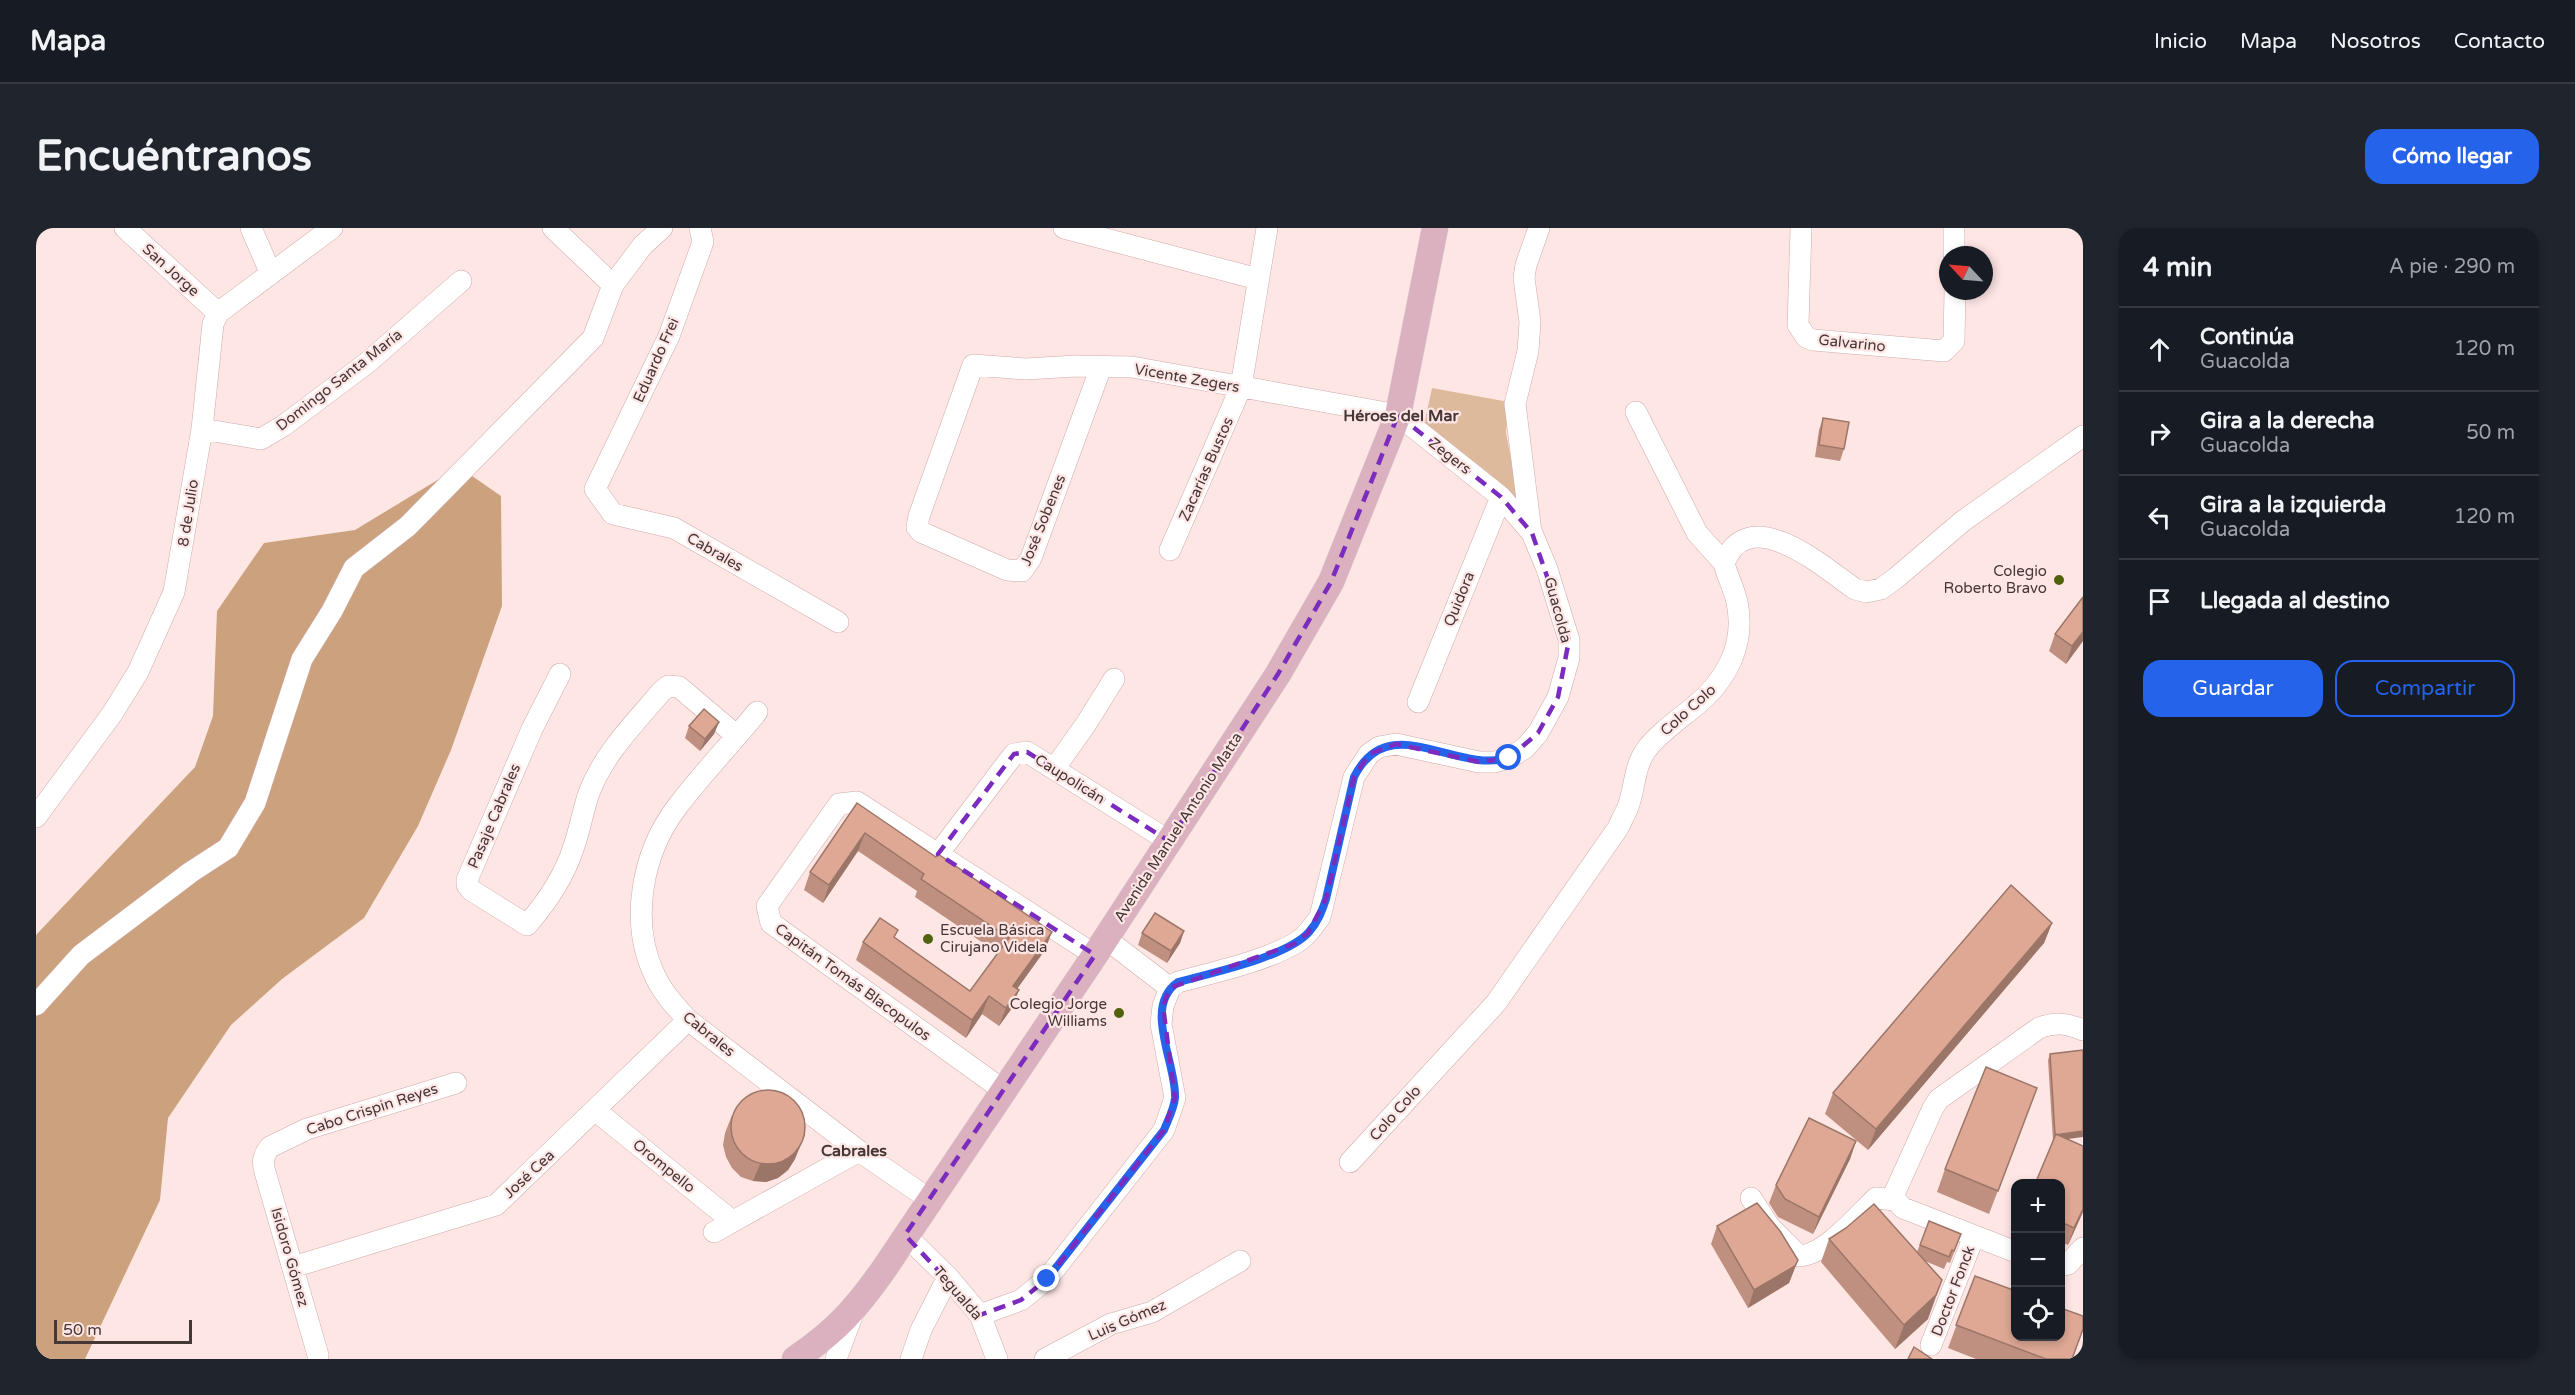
<!DOCTYPE html>
<html lang="es">
<meta charset="utf-8">
<style>
body{margin:0;font-family:"Varela Round",sans-serif;background:#20242c;color:#f1f3f6}
.controls{position:absolute;right:18px;bottom:18px;display:grid;overflow:hidden;border-radius:12px;box-shadow:0 3px 9px #0003}
.controls button{width:54px;height:54px;display:grid;place-items:center;padding:0;border:0;border-bottom:2px solid #363941;background:#171b24;color:#f1f3f6;font:30px sans-serif}
.compass{position:absolute;left:1903px;top:18px;width:54px;height:54px;border-radius:50%;background:#171b24;box-shadow:0 3px 9px #0003;rotate:296deg}
.scale{position:absolute;left:18px;bottom:15px;width:138px;box-sizing:border-box;padding-left:6px;border:3px solid #463737;border-top:0;font-size:16px;line-height:21px;white-space:nowrap;color:#463737;-webkit-text-stroke:4px #fee6e5;paint-order:stroke}
.stop{position:absolute;width:18px;height:18px;margin:-14px;border:4px solid #2563eb;border-radius:50%;background:#fff}
.stop.end{background:#2563eb;border-color:#fff;box-shadow:0 2px 6px #0008}
.list{margin:0;padding:0;list-style:none}
h2{display:flex;justify-content:space-between;align-items:center;height:78px;margin:0;padding:0 24px;font-size:26px}
h2 small{font-size:20px;font-weight:400;color:#9ea1a6}
.list li{display:grid;grid-template-columns:39px 1fr auto;gap:18px;align-items:center;box-sizing:border-box;height:84px;padding:0 24px;border-top:2px solid #363941}
.list b{display:block;font-size:22px;white-space:nowrap}
.list p{margin:0;font-size:20px;white-space:nowrap;color:#9ea1a6}
.list em{font-size:20px;font-style:normal;color:#9ea1a6}
.actions{display:flex;gap:12px;padding:18px 24px}
.actions a{flex:1;padding:14px 0;border:2px solid #2563eb;border-radius:18px;text-align:center;font-size:21px;color:#2563eb}
.actions .main{background:#2563eb;color:#fff}
.icon{flex:none;width:33px;height:33px;fill:none;stroke:currentColor;stroke-width:2;stroke-linecap:round;stroke-linejoin:round}
.map{position:relative;flex:none;width:2047px;height:1131px;overflow:hidden;border-radius:18px}
header{display:flex;align-items:center;gap:36px;box-sizing:border-box;height:84px;padding:0 30px;background:#171b24;border-bottom:2px solid #363941}
header strong{font-size:28px}
nav{display:flex;gap:33px;margin-inline-start:auto;font-size:21px}
.intro{display:flex;align-items:center;justify-content:space-between;box-sizing:border-box;height:144px;padding:0 36px}
h1{margin:0;font-size:42px}
.button{padding:15px 27px;border-radius:18px;background:#2563eb;color:#fff;font-size:21px;font-weight:700}
main{display:flex;gap:36px;padding:0 36px}
aside{flex:1;background:#171b24;border-radius:18px;box-shadow:0 3px 9px #0003}
.map>svg:first-child{display:block}
.green{fill:#deba9d}
.forest{fill:#cca17e}
.lines{fill:none;stroke-linecap:round;stroke-linejoin:round}
.minor-casing{stroke:#cfaaa9;stroke-width:22}
.major-casing{stroke:#d3cfcf;stroke-width:27}
.minor{stroke:#fff;stroke-width:21}
.major{stroke:#dbb1bf;stroke-width:26}
.wall{fill:#bf9080}
.shaded-wall{fill:#9b7668}
.building{fill:#dea895;stroke:#9b7668;stroke-width:1.5}
.route{stroke:#2563eb;stroke-width:8}
.marked{fill:none;stroke:#7b2cbf;stroke-width:4.5;stroke-dasharray:12 8;stroke-linejoin:round}
.poi-dot{fill:#50630c;stroke:#fee6e5;stroke-width:2}
.labels{text-anchor:middle;dominant-baseline:central;stroke-width:4.5;stroke-linejoin:round;paint-order:stroke}
.street-label{font-size:15px;fill:#463737;stroke:#fee6e5}
.poi-label{font-size:15px;fill:#463737;stroke:#fee6e5;text-anchor:end}
.neighbourhood-label{font-size:16px;font-weight:bold;fill:#463737;stroke:#fee6e5}
</style>
<header>
<strong>Mapa</strong>
<nav><a>Inicio</a><a>Mapa</a><a>Nosotros</a><a>Contacto</a></nav>
</header>
<div class="intro"><h1>Encuéntranos</h1><a class="button">Cómo llegar</a></div>
<main>
<div class="map">
<svg width="2047" height="1131" viewBox="0 0 2047 1131">
<rect width="100%" height="100%" fill="#fee6e5"/>
<path class="green" d="M1396,160L1473,174L1470,205L1484,277L1388,197Z"/>
<path class="forest" d="M423,239L465,268L466,378L415,522L382,598L328,690L246,751L195,797L132,890L124,972L49,1131H0V707L159,539L177,488L181,383L228,315L319,302Z"/>
<g class="lines">
<g class="minor-casing">
<path id="minor" d="M89,0L182,85
M215,0L235,46
M517,0L577,57
M664,0L667,14L633,108L559,261L577,286L638,300L802,394
M1028,0L1222,51
M1765,0L1762,97L1770,109L1777,112L1908,123L1918,113L1919,63
M1918,0V27
M1600,184L1661,305L1688,335
M166,201L225,211L247,198L331,135L425,53
M1495,304L1479,176L1492,123L1494,94L1488,50L1490,37L1503,0
M1134,322L1205,159L1231,0
M524,446L496,501L431,652V657L435,662L491,697C511,674 529,647 538,618C544,601 547,582 553,565C568,525 599,495 625,464L632,458L643,459L701,508
M1382,474L1465,269
M721,484C695,516 666,546 641,579C606,625 593,694 619,748C627,765 639,778 652,792L823,923L893,971
M1018,541L1050,496L1078,451
M0,589L76,486L102,444L138,364L166,201L177,96L182,85L296,0
M902,626L978,526L991,524L1133,613
M1069,710L1134,760
M0,777L45,727L155,644L192,620L219,575L266,431L296,383L318,340L372,298L557,110L577,57L607,17L626,0
M967,862L735,695L731,678L803,576L821,574L1059,727
M560,883L695,992
M1314,934L1460,775L1582,600C1585,593 1589,586 1592,579C1599,560 1598,539 1610,522C1623,505 1642,492 1658,479C1690,453 1710,417 1701,374C1698,360 1691,348 1688,335C1713,273 1787,339 1819,361L1830,364L1845,361L1860,350L1927,293L2047,208
M1715,970L1733,998L1763,1028C1789,1027 1821,988 1840,970L1859,972
M1859,972V964L1897,880L1903,871L2003,800C2020,794 2030,795 2047,802
M1859,972L1867,980L1980,1024
M678,1004L823,923
M869,1007L912,1049L944,1087L961,1131
M2024,1038L2032,1036L2047,1020
M257,1039L460,977L652,792
M944,1087L985,1072L1011,1051L1128,902L1139,870L1125,796L1127,778L1134,760L1142,754C1178,744 1226,734 1258,716C1269,710 1276,700 1284,689L1318,549L1333,526L1343,519L1360,516L1443,534H1459L1473,530L1489,520L1502,505L1522,469L1533,430V412L1511,341L1496,305L1465,269L1362,187L1096,139L1040,138L990,141L937,137L883,288L881,299L885,304L971,342L986,343L995,330L1065,139
M1895,1117L1938,1008
M282,1127L229,944C226,934 227,928 234,919L271,901L420,855
M800,1131L818,1083
M875,1131L885,1102L912,1049
M1009,1131L1075,1096L1116,1084L1204,1033"/>
</g>
<g class="major-casing">
<path id="major" d="M759,1131C800,1103 819,1082 848,1041L1059,727L1242,446L1295,354L1362,187L1399,0"/>
</g>
<use href="#minor" class="minor"/>
<use href="#major" class="major"/>
</g>
<path class="wall" d="M1787,190L1808,221L1804,233L1779,229L1783,202Z
M2019,406L2047,413L2030,436L2013,423Z
M683,494L678,506L664,523L649,510L653,498Z
M821,575L1009,722L981,761L976,780L963,798L946,786L930,810L820,732L827,714L859,710L934,763L962,725L879,669L881,663L822,623L787,675L768,662L774,644Z
M2016,695L2008,715L1832,922L1789,886L1797,865Z
M1148,703L1144,715L1131,735L1102,717L1106,705Z
M2014,826L2031,911L2047,918V984L2032,1017L2025,1014V956L2017,913L2012,832Z
M2001,860L1953,986L1901,964L1909,941Z
M696,887L759,931L752,942L742,950L730,954L717,953L705,949L696,940L690,929L687,917L689,905Z
M1820,913L1814,931L1777,1006L1742,989L1733,975L1740,957Z
M1893,993L1925,1006L1914,1035L1911,1034L1908,1041L1889,1033L1892,1091L1859,1121L1785,1034L1793,1011L1881,1024Z
M1681,998L1762,1032L1753,1055L1712,1080L1675,1016Z
M1939,1048L2036,1131H1940L1912,1120Z"/>
<path class="shaded-wall" d="M2047,404V413L2030,436L2036,418Z
M683,494L678,506L664,523L669,511Z
M829,605L822,623L787,675L793,657Z
M2016,695L2008,715L1832,922L1840,901Z
M1148,703L1144,715L1131,735L1135,723Z
M1016,704L1009,722L970,776L977,758Z
M983,762L976,780L963,798L970,780Z
M953,768L946,786L930,810L936,792Z
M2047,903V909L2017,913L2019,907Z
M1820,913L1814,931L1777,1006L1783,989Z
M766,914L759,931L752,942L742,950L730,954L717,953L724,936Z
M2047,981V984L2032,1017L2038,1000Z
M1762,1032L1753,1055L1712,1080L1718,1062Z
M1906,1052L1892,1091L1859,1121L1868,1097Z"/>
<path class="building" d="M1787,190L1813,194L1808,221L1783,217Z
M2047,369V404L2036,418L2019,406Z
M668,481L683,494L669,511L653,498Z
M821,575L900,629L902,626L1016,704L977,758L983,762L970,780L953,768L936,792L827,714L844,690L862,702L858,709L934,763L973,710L885,651L888,646L829,605L793,657L774,644Z
M1975,657L2016,695L1840,901L1797,865Z
M1119,685L1148,703L1135,723L1106,705Z
M2047,822V903L2019,907L2014,826Z
M1950,839L2001,860L1962,963L1909,941Z
M695 899a37 37 0 1 1 74 0a37 37 0 1 1-74 0Z
M1773,890L1820,913L1783,989L1749,971L1740,957Z
M2020,906L2047,918V981L2038,1000L2025,994V956H1999Z
M1721,975L1744,1003L1762,1032L1759,1038L1718,1062L1681,998Z
M1838,976L1906,1052L1900,1067L1868,1097L1793,1011L1810,1000Z
M1893,993L1925,1006L1918,1023L1916,1022L1913,1029L1884,1017Z
M1939,1048L1980,1063V1108H2025V1080L2047,1088V1101L2036,1131H2010L1920,1097Z
M1878,1119L1896,1131H1872Z"/>
<g class="lines">
<path class="route" d="M1011,1051L1128,902C1132,892 1138,881 1139,870C1141,836 1106,779 1142,754C1175,745 1251,729 1273,704C1282,694 1286,683 1290,671L1318,549C1353,480 1418,546 1473,530"/>
</g>
<path class="marked" d="M1362,187L1465,269L1496,305L1533,412L1522,469L1502,505L1473,530L1443,534L1360,516L1333,526L1318,549L1290,671L1272,705L1258,716L1134,760L1127,778L1139,870L1128,902L1011,1051L985,1072L944,1087L869,1007L1059,727L902,626L978,526L991,524L1133,613L1242,446L1295,354Z"/>
<g class="poi-dot">
<circle cx="2023" cy="352" r="6"/>
<circle cx="892" cy="711" r="6"/>
<circle cx="1083" cy="785" r="6"/>
</g>
<g class="labels">
<g class="street-label">
<text transform="translate(135 42) rotate(42)">San Jorge</text>
<text transform="translate(1816 115) rotate(6)">Galvarino</text>
<text transform="translate(620 132) rotate(-66)">Eduardo Frei</text>
<text transform="translate(1151 150) rotate(10)">Vicente Zegers</text>
<text transform="translate(303 152) rotate(-38)">Domingo Santa María</text>
<text transform="translate(1414 228) rotate(38)">Zegers</text>
<text transform="translate(1170 241) rotate(-66)">Zacarías Bustos</text>
<text transform="translate(152 285) rotate(-81)">8 de Julio</text>
<text transform="translate(1007 292) rotate(-68)">José Sobenes</text>
<text transform="translate(679 324) rotate(30)">Cabrales</text>
<text transform="translate(1423 371) rotate(-68)">Quidora</text>
<text transform="translate(1522 382) rotate(75)">Guacolda</text>
<text transform="translate(1652 482) rotate(-42)">Colo Colo</text>
<text transform="translate(1034 551) rotate(32)">Caupolicán</text>
<text transform="translate(458 588) rotate(-67)">Pasaje Cabrales</text>
<text transform="translate(1142 599) rotate(-57)">Avenida Manuel Antonio Matta</text>
<text transform="translate(817 754) rotate(36)">Capitán Tomás Blacopulos</text>
<text transform="translate(673 806) rotate(39)">Cabrales</text>
<text transform="translate(336 881) rotate(-18)">Cabo Crispin Reyes</text>
<text transform="translate(1359 885) rotate(-48)">Colo Colo</text>
<text transform="translate(628 938) rotate(39)">Orompello</text>
<text transform="translate(493 946) rotate(-43)">José Cea</text>
<text transform="translate(254 1029) rotate(74)">Isidoro Gómez</text>
<text transform="translate(1917 1063) rotate(-69)">Doctor Fonck</text>
<text transform="translate(922 1065) rotate(49)">Tegualda</text>
<text transform="translate(1091 1092) rotate(-23)">Luis Gómez</text>
</g>
<g class="poi-label">
<text x="2011" y="343">Colegio<tspan x="2011" dy="17">Roberto Bravo</tspan></text>
<text x="904" y="702" text-anchor="start">Escuela Básica<tspan x="904" dy="17">Cirujano Videla</tspan></text>
<text x="1071" y="776">Colegio Jorge<tspan x="1071" dy="17">Williams</tspan></text>
</g>
<g class="neighbourhood-label">
<text x="1365" y="188">Héroes del Mar</text>
<text x="818" y="923">Cabrales</text>
</g>
</g>
</svg>
<div class="controls">
<button>+</button>
<button>−</button>
<button><svg class="icon" aria-label="locate" viewBox="0 0 24 24"><circle cx="12" cy="12" r="6"/><path d="M12 2v4M12 18v4M2 12h4M18 12h4"/></svg></button>
</div>
<svg class="compass" viewBox="-18 -18 36 36"><path d="M0-13l5 13h-10z" fill="#e53935"/><path d="M0 13l5-13h-10z" fill="#9ea1a6"/></svg>
<div class="scale">50 m</div>
<div class="stop" style="left:1473px;top:530px"></div>
<div class="stop end" style="left:1011px;top:1051px"></div>
</div>
<aside>
<h2>4 min<small>A pie · 290 m</small></h2>
<ul class="list">
<li><svg class="icon" aria-label="ahead" viewBox="0 0 24 24"><path d="M12 20V5M6 11l6-6 6 6"/></svg><div><b>Continúa</b><p>Guacolda</p></div><em>120 m</em></li>
<li><svg class="icon" aria-label="right" viewBox="0 0 24 24"><path d="M7 20v-9h11M14 6l5 5-5 5"/></svg><div><b>Gira a la derecha</b><p>Guacolda</p></div><em>50 m</em></li>
<li><svg class="icon" aria-label="left" viewBox="0 0 24 24"><path d="M17 20v-9H6M10 6l-5 5 5 5"/></svg><div><b>Gira a la izquierda</b><p>Guacolda</p></div><em>120 m</em></li>
<li><svg class="icon" aria-label="arrive" viewBox="0 0 24 24"><path d="M6 21V4h12l-3 4 3 4H6"/></svg><div><b>Llegada al destino</b></div></li>
</ul>
<div class="actions"><a class="main">Guardar</a><a>Compartir</a></div>
</aside>
</main>
